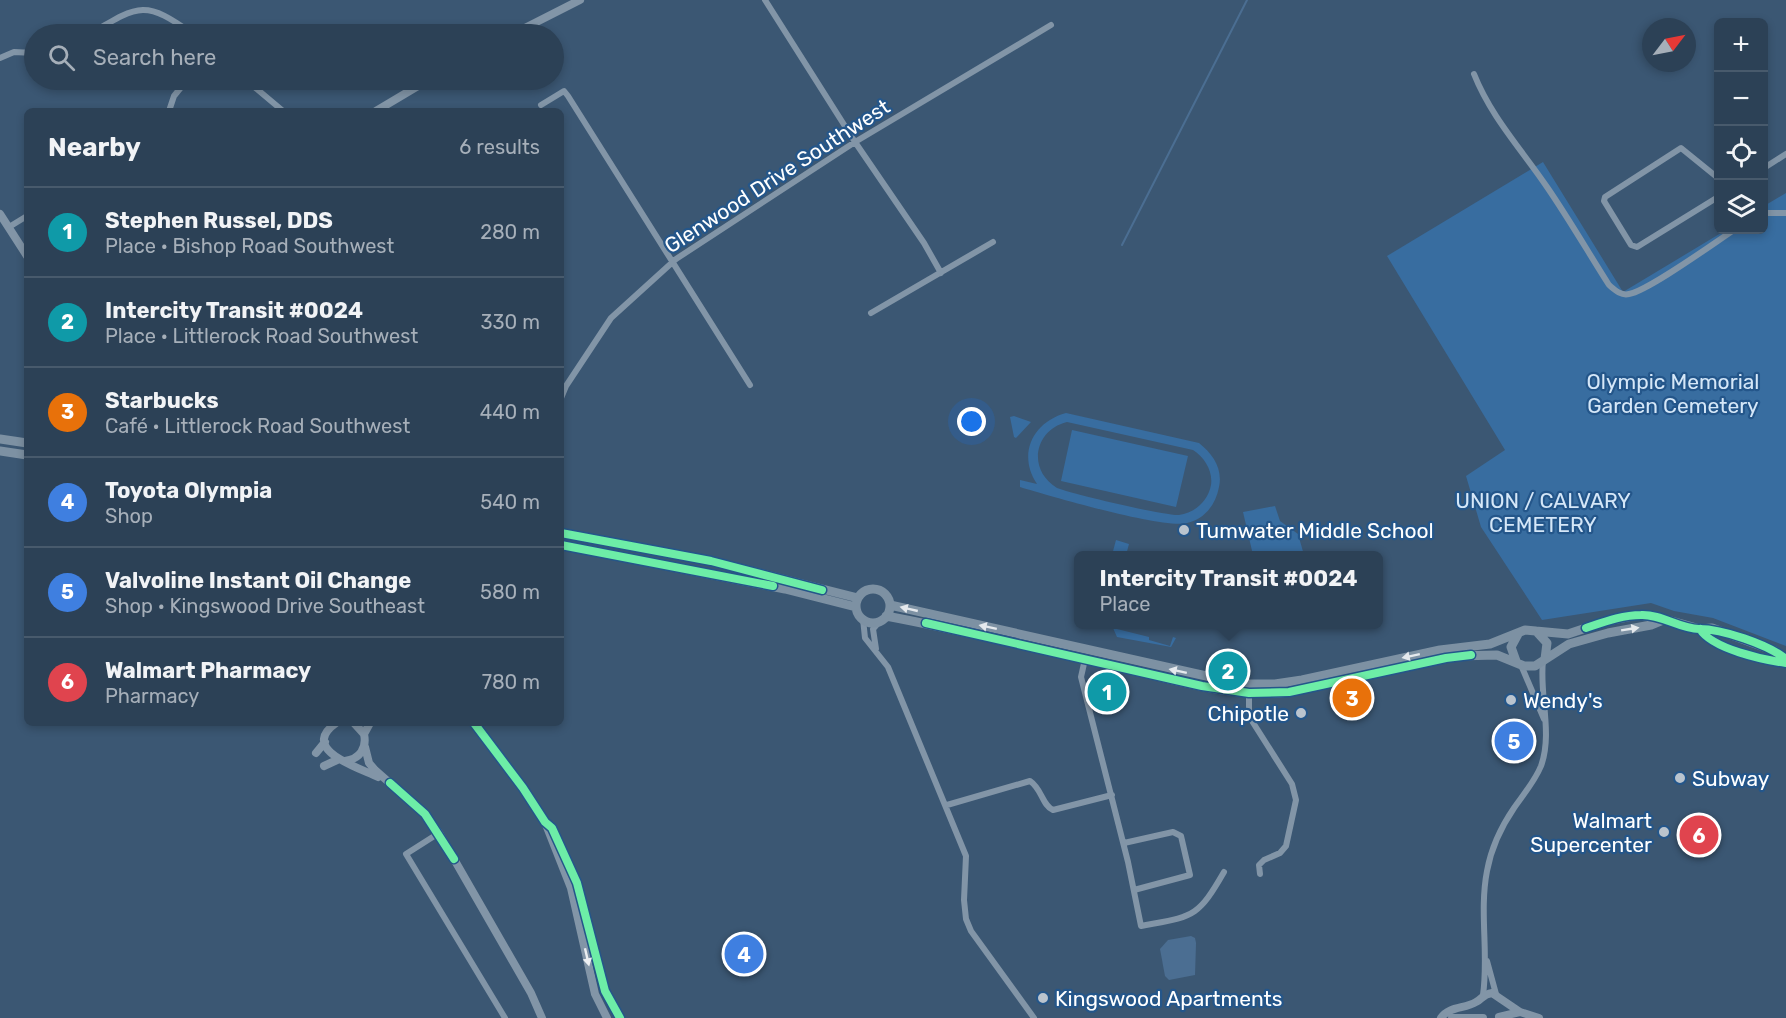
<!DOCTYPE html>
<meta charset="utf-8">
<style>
body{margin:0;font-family:Rubik,sans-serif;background:#34485c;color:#f1f3f6}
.controls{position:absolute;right:18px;top:18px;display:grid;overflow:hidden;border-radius:9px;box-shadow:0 3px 9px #0003}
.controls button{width:54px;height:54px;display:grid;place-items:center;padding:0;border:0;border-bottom:2px solid #485a6c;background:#2c4156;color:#f1f3f6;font:30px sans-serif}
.compass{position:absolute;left:1642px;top:18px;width:54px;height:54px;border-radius:50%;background:#2c4156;box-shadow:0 3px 9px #0003;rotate:58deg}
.you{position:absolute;left:972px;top:422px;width:21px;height:21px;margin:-15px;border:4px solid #fff;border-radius:50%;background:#1a73e8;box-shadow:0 0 0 9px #1a73e833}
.badge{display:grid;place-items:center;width:39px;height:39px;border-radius:50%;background:#bac4ce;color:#fff;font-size:20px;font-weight:700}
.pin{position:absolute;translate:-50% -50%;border:3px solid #fff;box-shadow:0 2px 6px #0006}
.popup{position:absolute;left:1074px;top:551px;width:309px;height:78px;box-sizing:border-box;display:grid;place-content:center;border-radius:9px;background:#2c4156;filter:drop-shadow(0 2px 4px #0005);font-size:20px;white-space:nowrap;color:#a6afb9}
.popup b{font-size:22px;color:#f1f3f6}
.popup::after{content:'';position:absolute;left:50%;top:100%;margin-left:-12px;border:12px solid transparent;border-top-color:#2c4156}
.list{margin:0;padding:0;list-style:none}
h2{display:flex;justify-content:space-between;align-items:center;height:78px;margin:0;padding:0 24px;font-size:26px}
h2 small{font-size:20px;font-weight:400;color:#a6afb9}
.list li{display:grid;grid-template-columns:39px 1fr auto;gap:18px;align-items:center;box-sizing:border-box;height:90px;padding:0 24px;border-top:2px solid #485a6c}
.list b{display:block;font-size:22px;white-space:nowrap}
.list p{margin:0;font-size:20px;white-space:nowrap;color:#a6afb9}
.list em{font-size:20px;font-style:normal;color:#a6afb9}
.icon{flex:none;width:33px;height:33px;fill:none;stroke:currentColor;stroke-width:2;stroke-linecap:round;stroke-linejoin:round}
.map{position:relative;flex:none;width:1786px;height:1018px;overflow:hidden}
.search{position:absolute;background:#2c4156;box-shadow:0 3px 9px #0003;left:24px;top:24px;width:540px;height:66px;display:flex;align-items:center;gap:15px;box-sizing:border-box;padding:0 21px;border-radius:33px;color:#a6afb9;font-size:22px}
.panel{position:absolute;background:#2c4156;box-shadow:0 3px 9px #0003;left:24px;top:108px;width:540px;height:618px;border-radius:9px}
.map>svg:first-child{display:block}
.green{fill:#386da0;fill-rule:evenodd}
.water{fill:#4b6e92}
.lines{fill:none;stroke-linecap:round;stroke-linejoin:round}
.stream{stroke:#4b6e92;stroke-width:2}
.minor{stroke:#8295a7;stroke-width:6}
.tertiary{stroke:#8295a7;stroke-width:8}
.secondary{stroke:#7d91a3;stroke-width:9}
.cycleway-casing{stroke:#24568a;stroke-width:11}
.cycleway{stroke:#6deda7;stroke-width:8}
.oneway{fill:#e5e9ed}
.oneway2{fill:#eceff2}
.poi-dot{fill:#bac4ce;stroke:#24568a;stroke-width:2}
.labels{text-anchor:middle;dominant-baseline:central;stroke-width:4.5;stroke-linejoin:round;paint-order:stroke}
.street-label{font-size:21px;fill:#fff;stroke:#24568a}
.park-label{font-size:21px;fill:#d5e7f8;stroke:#24568a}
.poi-label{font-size:21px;fill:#fff;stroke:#24568a;text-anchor:start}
</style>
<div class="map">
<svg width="1786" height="1018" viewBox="0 0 1786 1018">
<rect width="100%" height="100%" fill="#3b5773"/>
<path class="green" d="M1543,162L1623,292L1726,230H1764V206L1786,193V646L1713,618L1674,611L1651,603L1542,620L1481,527L1466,476L1505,450L1387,256Z
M1066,413L1199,443C1213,454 1223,469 1219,487C1216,504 1205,519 1187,523C1162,529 1050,496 1020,487V480L1037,484C1017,454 1033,422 1066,413ZM1067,422L1193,450C1205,458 1213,471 1211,485C1208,501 1195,513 1179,515C1165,516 1072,494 1057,488C1027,470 1034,430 1067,422Z
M1014,416L1031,422L1016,438L1014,437L1010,417Z
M1072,430L1188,456L1176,507L1061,481Z
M1275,506L1280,521L1298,534L1304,555H1253L1243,512Z
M1116,540L1129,544L1126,555H1112Z
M1113,628L1149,637V640L1170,646L1173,637L1176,638L1171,647L1117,637Z"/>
<path class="water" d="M1191,936L1195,938L1196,943L1195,975L1169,980L1165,976L1160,949L1168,940Z"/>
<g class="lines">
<path class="stream" d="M1122,245L1247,0"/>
<path class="minor" d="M765,0L855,142L924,243L941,273
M90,34C140,4 145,0 193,34
M0,58L14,52L34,53
M1474,74C1491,117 1522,150 1547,187C1569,219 1588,252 1609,285C1615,290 1621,296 1629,294C1648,291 1714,243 1734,230
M246,80L283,111
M541,105L564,91L568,96L750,385
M169,111L174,96L187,80
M1764,168L1786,154
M1718,178L1681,148L1605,197L1604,201L1631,245L1637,247L1718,197
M1764,213H1786
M9,227L27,216
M871,313L993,242
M561,398L566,386L611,318L676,259L855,142L1051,25
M863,619L865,638L888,667L966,856L964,900L966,919L971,931L1034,1018
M876,649L873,629L880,621
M1085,659L1081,677L1128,862L1141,926C1193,916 1197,919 1224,872
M1521,665L1544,719
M1249,693V711L1252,721L1292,784L1296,800L1286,846L1280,853L1264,860L1259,865L1260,874
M947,805L1030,781C1042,789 1042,805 1053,810L1112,795
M439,833L406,854L505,1018
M1124,843L1173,832L1181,836L1190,875L1134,890
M1487,961L1496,994
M1483,995C1489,954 1479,912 1487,871C1491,849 1501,827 1514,808C1523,795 1535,781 1541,766C1553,733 1539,695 1543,661"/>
<path class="tertiary" d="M513,34L580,0
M376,111L428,80
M0,214L27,256
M336,723C298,750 360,768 378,777
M474,723L523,788L545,822L552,828L577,883L605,991L620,1018
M364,734L370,723
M365,747L369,763L375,770L425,814L439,833L531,993L542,1018
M316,753L325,742
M345,761C360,759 367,748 364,734L354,723
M324,766L337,760
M545,822L571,888L595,994L607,1018
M1499,1017L1520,1012
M1441,1018C1449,1006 1465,1009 1476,1002C1482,999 1483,994 1492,993L1520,1012L1539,1018
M1452,1018H1483"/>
<path class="secondary" d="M0,439L27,443
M0,451L27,455
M561,533L711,561L858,598
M561,545L785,589L856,607
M856 606a17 17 0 1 1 34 0a17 17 0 1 1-34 0Z
M890,605L1242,684H1275L1302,680L1440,650L1490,644L1525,630L1568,634L1607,621L1637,615L1657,617L1700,629L1712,628L1775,651L1786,659
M886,616C966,631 1044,650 1123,668C1176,680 1234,699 1289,692L1457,656L1497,655L1524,666H1535L1569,644L1608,633L1651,625L1663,620
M1700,629C1712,649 1764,660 1786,663
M1536,631L1547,643L1545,659
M1516,661L1511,647L1518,634"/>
<g class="cycleway-casing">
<path id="cycleway" d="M561,533L711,561L822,590
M561,545L773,586
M926,623L1202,686L1249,693L1289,692L1446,658L1471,655
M1586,628C1604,622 1622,615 1641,615C1661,614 1680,629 1699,629C1722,629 1767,644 1786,659
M1700,629C1712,649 1764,660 1786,663
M474,723L523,788L545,822L552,828L577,883L605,991L620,1018
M390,783L425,814L454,859"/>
</g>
<use href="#cycleway" class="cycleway"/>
</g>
<defs><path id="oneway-solid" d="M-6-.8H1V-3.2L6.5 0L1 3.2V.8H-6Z" transform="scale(1.5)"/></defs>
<g class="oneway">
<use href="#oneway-solid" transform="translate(909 609) rotate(-167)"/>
<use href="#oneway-solid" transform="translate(988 627) rotate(-168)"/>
<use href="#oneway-solid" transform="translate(1630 629) rotate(-9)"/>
<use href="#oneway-solid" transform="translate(1411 656) rotate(168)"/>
<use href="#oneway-solid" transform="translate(1178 671) rotate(-168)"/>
</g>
<use class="oneway2" href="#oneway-solid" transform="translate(587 957) rotate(77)"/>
<g class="poi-dot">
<circle cx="1184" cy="530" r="6"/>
<circle cx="1511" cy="700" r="6"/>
<circle cx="1301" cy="713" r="6"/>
<circle cx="1680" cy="778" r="6"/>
<circle cx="1664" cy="832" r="6"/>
<circle cx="1043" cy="998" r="6"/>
</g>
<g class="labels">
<g class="street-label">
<text transform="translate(777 176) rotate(-33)">Glenwood Drive Southwest</text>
</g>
<g class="park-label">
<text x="1673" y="381">Olympic Memorial<tspan x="1673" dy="24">Garden Cemetery</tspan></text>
<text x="1543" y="500">UNION / CALVARY<tspan x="1543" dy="24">CEMETERY</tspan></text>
</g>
<g class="poi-label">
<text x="1196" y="530">Tumwater Middle School</text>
<text x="1523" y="700">Wendy's</text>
<text x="1289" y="713" text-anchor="end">Chipotle</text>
<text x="1692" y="778">Subway</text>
<text x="1652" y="820" text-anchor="end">Walmart<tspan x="1652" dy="24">Supercenter</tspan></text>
<text x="1055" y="998">Kingswood Apartments</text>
</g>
</g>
</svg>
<div class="controls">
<button>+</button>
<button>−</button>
<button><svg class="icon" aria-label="locate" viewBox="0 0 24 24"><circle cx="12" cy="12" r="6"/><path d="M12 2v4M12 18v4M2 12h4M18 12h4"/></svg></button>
<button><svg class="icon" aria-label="layers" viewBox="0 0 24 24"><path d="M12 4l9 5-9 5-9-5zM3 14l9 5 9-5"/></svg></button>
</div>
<svg class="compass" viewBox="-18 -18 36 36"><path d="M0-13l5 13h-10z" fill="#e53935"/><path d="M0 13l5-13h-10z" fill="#a6afb9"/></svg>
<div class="you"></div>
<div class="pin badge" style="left:1107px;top:692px;background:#0f9aa8">1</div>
<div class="pin badge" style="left:1228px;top:671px;background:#0f9aa8">2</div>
<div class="popup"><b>Intercity Transit #0024</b>Place</div>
<div class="pin badge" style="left:1352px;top:698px;background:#e8710a">3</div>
<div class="pin badge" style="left:744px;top:954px;background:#3f7fe0">4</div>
<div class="pin badge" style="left:1514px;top:741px;background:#3f7fe0">5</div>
<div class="pin badge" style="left:1699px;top:835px;background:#e0444e">6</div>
<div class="search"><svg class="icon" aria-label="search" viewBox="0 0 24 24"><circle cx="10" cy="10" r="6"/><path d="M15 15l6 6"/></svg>Search here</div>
<section class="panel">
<h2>Nearby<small>6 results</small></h2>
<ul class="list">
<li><span class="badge" style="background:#0f9aa8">1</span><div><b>Stephen Russel, DDS</b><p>Place · Bishop Road Southwest</p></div><em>280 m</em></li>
<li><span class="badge" style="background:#0f9aa8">2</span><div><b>Intercity Transit #0024</b><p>Place · Littlerock Road Southwest</p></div><em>330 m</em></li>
<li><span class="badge" style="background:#e8710a">3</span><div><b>Starbucks</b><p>Café · Littlerock Road Southwest</p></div><em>440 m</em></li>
<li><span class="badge" style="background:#3f7fe0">4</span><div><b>Toyota Olympia</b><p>Shop</p></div><em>540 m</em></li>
<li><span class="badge" style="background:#3f7fe0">5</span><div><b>Valvoline Instant Oil Change</b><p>Shop · Kingswood Drive Southeast</p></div><em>580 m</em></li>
<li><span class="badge" style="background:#e0444e">6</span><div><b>Walmart Pharmacy</b><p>Pharmacy</p></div><em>780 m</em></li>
</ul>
</section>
</div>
